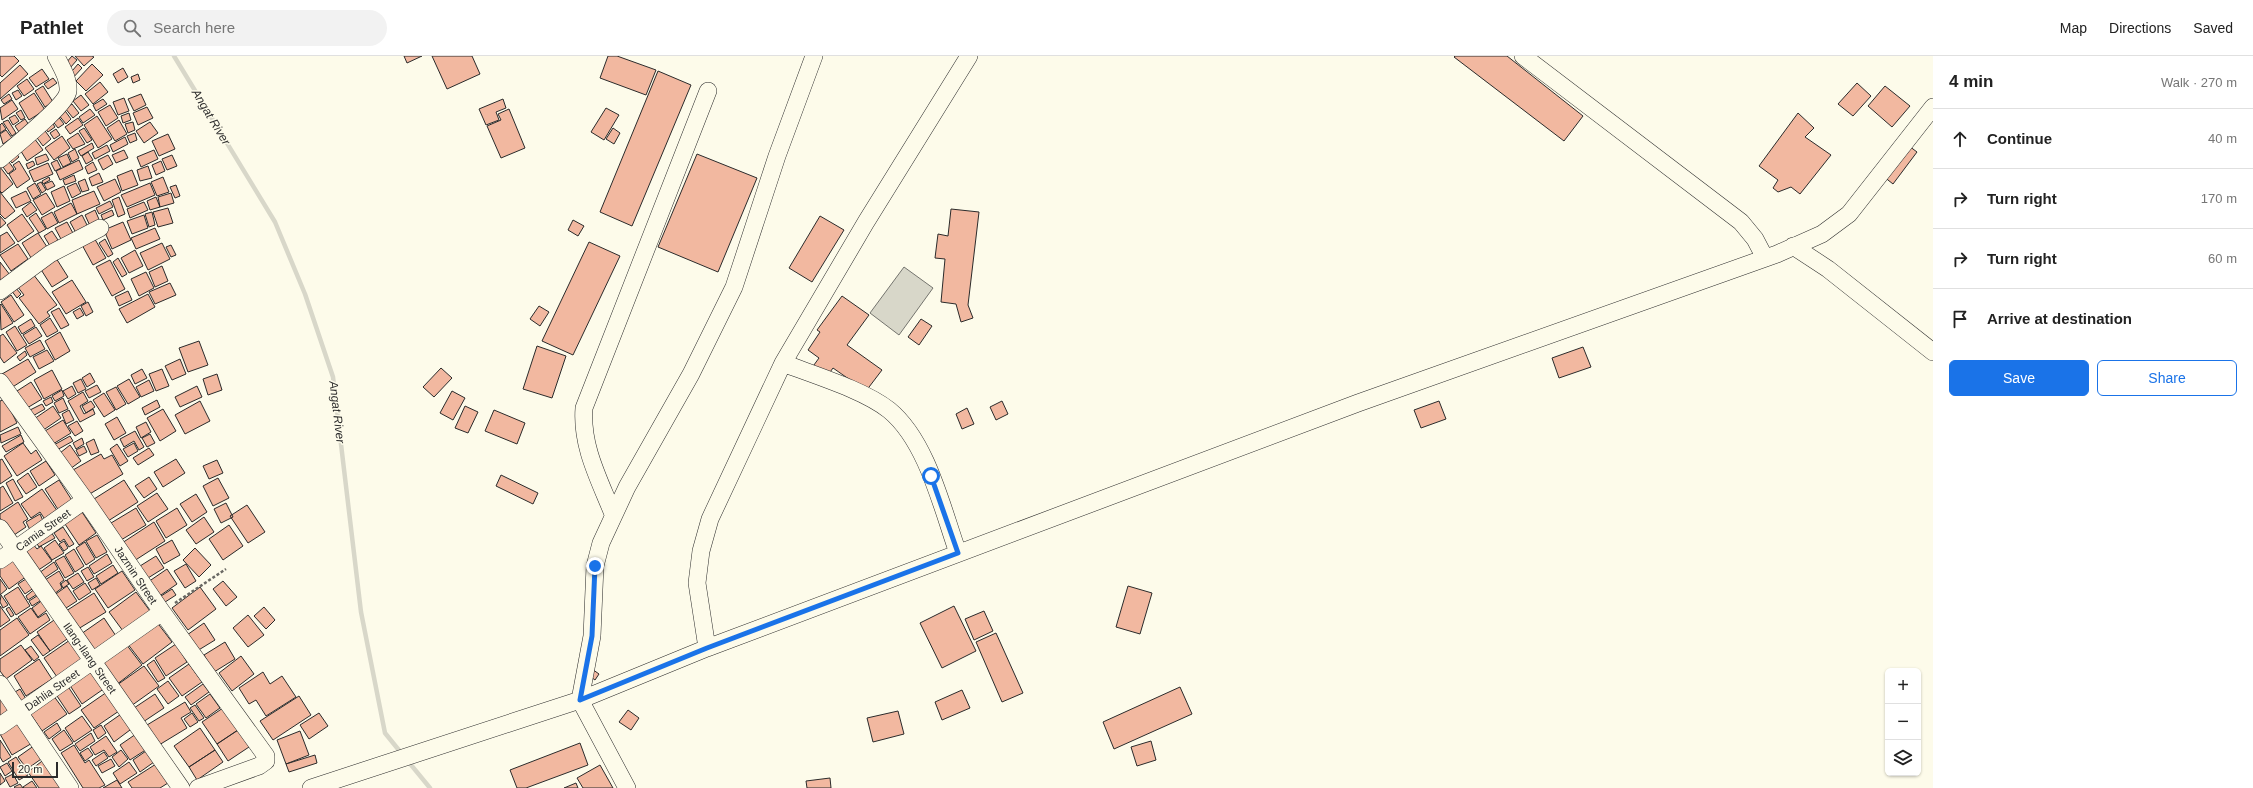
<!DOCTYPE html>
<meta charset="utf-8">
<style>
body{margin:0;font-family:Helvetica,sans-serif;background:#f2f2f2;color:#222}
.controls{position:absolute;right:12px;bottom:12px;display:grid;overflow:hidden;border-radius:6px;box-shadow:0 1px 3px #0004}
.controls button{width:36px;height:36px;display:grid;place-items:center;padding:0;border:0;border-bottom:1px solid #e0e0e0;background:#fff;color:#222;font:20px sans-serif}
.scale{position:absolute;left:12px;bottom:10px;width:46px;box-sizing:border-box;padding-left:4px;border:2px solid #2b2b2b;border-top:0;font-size:11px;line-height:14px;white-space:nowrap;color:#2b2b2b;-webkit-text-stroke:3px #fdfbea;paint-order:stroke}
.stop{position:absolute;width:12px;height:12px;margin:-9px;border:3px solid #1a73e8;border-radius:50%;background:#fff}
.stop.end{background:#1a73e8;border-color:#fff;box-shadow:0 1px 4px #0008}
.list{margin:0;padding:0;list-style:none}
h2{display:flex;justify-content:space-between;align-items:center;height:52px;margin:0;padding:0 16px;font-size:17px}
h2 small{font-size:13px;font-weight:400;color:#767676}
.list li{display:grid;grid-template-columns:26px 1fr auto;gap:12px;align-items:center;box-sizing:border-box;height:60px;padding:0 16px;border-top:1px solid #e0e0e0}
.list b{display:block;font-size:15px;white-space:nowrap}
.list em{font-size:13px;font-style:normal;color:#767676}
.actions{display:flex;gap:8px;padding:12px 16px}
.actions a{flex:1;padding:9px 0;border:1px solid #1a73e8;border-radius:6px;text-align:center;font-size:14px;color:#1a73e8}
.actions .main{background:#1a73e8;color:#fff}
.icon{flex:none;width:22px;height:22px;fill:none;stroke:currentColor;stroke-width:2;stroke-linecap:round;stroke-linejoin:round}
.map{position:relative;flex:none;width:1933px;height:732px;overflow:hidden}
header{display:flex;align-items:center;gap:24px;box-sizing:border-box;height:56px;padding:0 20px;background:#fff;border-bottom:1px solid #e0e0e0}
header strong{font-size:19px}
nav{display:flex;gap:22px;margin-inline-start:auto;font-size:14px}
.search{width:280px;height:36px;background:#f2f2f2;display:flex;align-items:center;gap:10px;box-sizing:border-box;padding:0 14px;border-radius:22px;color:#767676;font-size:15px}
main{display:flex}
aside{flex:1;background:#fff}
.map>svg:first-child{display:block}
.water{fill:#d8d7c9;stroke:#74746e}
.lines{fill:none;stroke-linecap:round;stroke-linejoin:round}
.stream{stroke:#d8d7c9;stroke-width:4.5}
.building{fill:#f2b8a0;stroke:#2b2b2b}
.minor-casing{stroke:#2b2b2b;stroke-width:18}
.path{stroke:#6a6964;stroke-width:2.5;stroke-dasharray:3 2;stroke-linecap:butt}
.minor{stroke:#fdfbea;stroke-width:17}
.route{stroke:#1a73e8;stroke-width:5}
.labels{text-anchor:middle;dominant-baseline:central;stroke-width:3;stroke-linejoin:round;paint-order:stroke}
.street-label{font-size:11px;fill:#2b2b2b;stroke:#fdfbea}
.water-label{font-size:12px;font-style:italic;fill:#2b2b2b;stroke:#fdfbea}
</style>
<header>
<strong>Pathlet</strong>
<div class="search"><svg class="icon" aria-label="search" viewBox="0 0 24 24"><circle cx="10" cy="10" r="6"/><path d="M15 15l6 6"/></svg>Search here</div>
<nav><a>Map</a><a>Directions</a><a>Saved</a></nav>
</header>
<main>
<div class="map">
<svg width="1933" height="732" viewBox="0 0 1933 732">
<rect width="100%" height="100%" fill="#fdfbea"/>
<path class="water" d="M904,211L933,232L899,279L870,257Z"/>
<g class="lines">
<path class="stream" d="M174,0L275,166L305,238L333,321L361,556L385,677L402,698
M407,704L430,732"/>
</g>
<path class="building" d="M0,0H14L19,5L2,21L0,19Z
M72,0L77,4L70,12L65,8Z
M75,0H92L94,1L84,10Z
M404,0H422L407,7Z
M432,0H472L480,18L447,33Z
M608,0H617L656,14L646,39L600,22Z
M1455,0H1507L1583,60L1564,85L1454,1Z
M78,8L82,12L71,24L67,21Z
M92,8L103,19L86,35L76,25Z
M20,9L28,18L0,43V27Z
M123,12L128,21L118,27L113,18Z
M42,13L49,23L36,31L29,22Z
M658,15L691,29L632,170L600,156Z
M138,18L140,24L133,27L131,21Z
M53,22L57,27L48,33L44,28Z
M27,23L34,33L24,40L17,30Z
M100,26L108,36L93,48L85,38Z
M1857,27L1871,40L1853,60L1838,48Z
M43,30L53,46L45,51L35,35Z
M1885,30L1910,50L1892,71L1868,50Z
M18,34L22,40L16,44L12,37Z
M34,37L45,54L29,64L19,47Z
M9,38L12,43L4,48L1,44Z
M141,38L146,49L134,55L128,43Z
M81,39L89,49L81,55L73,45Z
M124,42L129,55L118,59L113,46Z
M103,43L107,48L96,55L93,49Z
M503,43L506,52L496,56L499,64L486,69L479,53Z
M12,44L18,53L2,64L0,52Z
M72,48L79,57L73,62L65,52Z
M110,49L118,62L106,70L98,56Z
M147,51L153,62L138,69L133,57Z
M63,52L71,63L66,68L57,57Z
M606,52L619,59L604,84L591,76Z
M90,53L95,59L83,67L79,61Z
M509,53L525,92L501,102L487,70L501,64L498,58Z
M21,54L25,62L21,64L16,57Z
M129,57L131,64L123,67L121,60Z
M1798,57L1814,72L1805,81L1831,99L1800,138L1791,131L1778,136L1773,132L1778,124L1759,110Z
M15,59L19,65L13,69L9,62Z
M57,59L64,68L58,72L51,63Z
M97,60L112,83L98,92L84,69Z
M78,62L83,69L70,78L65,71Z
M25,63L29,69L19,76L15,70Z
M8,64L16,77L12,80L3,66Z
M119,64L127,78L115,85L107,72Z
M51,65L55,71L48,76L44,70Z
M133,66L135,74L128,77L125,68Z
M150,66L158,77L144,87L136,75Z
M2,67L6,73L0,77V69Z
M43,72L51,83L43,90L35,79Z
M84,72L92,84L87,87L79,75Z
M613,72L620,77L614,88L606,83Z
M56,73L60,79L54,83L50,77Z
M6,74L12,82L3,88L0,78Z
M78,77L85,88L73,93L67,84Z
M135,77L137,84L130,87L127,80Z
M168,78L175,93L159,100L152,85Z
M62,80L70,92L54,104L45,92Z
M125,81L128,88L113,96L110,89Z
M34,82L43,94L27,105L19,92Z
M1901,84L1917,96L1893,128L1878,116Z
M92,87L94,92L81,100L78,95Z
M107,89L110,95L95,103L92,97Z
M75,93L79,102L72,106L68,97Z
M124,94L128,102L116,107L112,99Z
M154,94L158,103L141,111L137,101Z
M15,96L19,101L12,107L8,102Z
M88,96L93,104L86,108L82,100Z
M46,98L49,104L37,109L35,102Z
M67,98L71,107L63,111L58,102Z
M697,98L757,122L718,216L658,191Z
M108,99L113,108L103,114L98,104Z
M172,99L177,110L167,114L162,103Z
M57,104L61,112L55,115L51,107Z
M79,104L83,113L60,124L56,115Z
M19,105L30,123L17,132L9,118L16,113L13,109Z
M33,105L35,109L28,113L26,108Z
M161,105L165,115L156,119L152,109Z
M9,106L14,113L8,118L3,111Z
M93,106L97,114L88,118L85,111Z
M48,107L53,118L34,126L29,115Z
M148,110L152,122L140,125L137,114Z
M0,111L13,128L2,137L0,135Z
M132,114L138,129L122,135L117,120Z
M99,117L103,126L92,130L89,122Z
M74,119L76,125L65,129L63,124Z
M49,121L50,124L43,128L42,125Z
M163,121L169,136L157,140L151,126Z
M85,123L89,134L82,136L78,126Z
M115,123L121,136L104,145L97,131Z
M52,125L55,130L47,134L44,128Z
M41,126L46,134L42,137L37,128Z
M35,127L41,138L33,143L27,132Z
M76,127L81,137L72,142L67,131Z
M150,127L155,139L127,151L121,139Z
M176,129L180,140L175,142L170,131Z
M64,130L70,145L57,151L51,136Z
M26,135L31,145L16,152L11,142Z
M94,135L100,148L77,158L72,144Z
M0,136L15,155L5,163L0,158Z
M46,137L55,151L42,159L33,144Z
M171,137L174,147L160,151L158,141Z
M119,141L125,158L118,161L112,144Z
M156,141L160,151L150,154L147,145Z
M110,145L113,151L99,158L96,152Z
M31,146L37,154L27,161L22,153Z
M144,146L148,154L130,162L127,153Z
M71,147L77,158L59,167L54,156Z
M168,152L173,167L158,171L153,156Z
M951,153L979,156L968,249L973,262L961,266L956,248L941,246L945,203L935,202L938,178L948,180Z
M95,154L101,168L91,172L85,159Z
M112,154L114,159L103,164L101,159Z
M52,156L58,167L47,173L41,162Z
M152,156L155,169L149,171L145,158Z
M36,157L46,173L39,177L29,162Z
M22,158L34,175L18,186L7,169Z
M82,159L88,171L76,177L70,166Z
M144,159L148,172L132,178L127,165Z
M0,160L6,167L0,172Z
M820,160L844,174L812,226L789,212Z
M573,164L584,170L578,180L568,174Z
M67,166L74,179L62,185L55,172Z
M123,166L131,184L112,193L104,174Z
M155,172L160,183L136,193L131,182Z
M52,175L58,184L50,190L44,180Z
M7,176L15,187L0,197V180Z
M38,177L49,194L33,205L22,187Z
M93,180L106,202L93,209L81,187Z
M105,183L113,198L108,201L99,187Z
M589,186L620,200L573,299L542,285Z
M162,187L170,203L148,214L140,197Z
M18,188L28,203L11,215L0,199Z
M171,189L176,199L171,201L166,191Z
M135,194L143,210L129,217L121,202Z
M56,202L68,221L52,231L40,212Z
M118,202L127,218L122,221L113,206Z
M110,204L125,233L112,240L96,211Z
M0,206L10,219L0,227Z
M162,210L168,225L155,231L149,216Z
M146,216L154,232L139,240L131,223Z
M33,218L57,249L47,256L50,260L39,268L19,242L24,239L17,230Z
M72,224L86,246L66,258L52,236Z
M170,227L176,239L155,248L149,236Z
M15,231L21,238L17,242L11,234Z
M128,235L132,244L119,250L115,241Z
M148,238L155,251L127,267L119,253Z
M11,239L24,259L14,266L1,246Z
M842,240L869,259L847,289L882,314L866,335L833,312L825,323L811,313L819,302L808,294L820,276L817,274Z
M88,246L93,256L86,260L81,250Z
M1,248L13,267L1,274L0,249Z
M539,250L549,256L540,270L530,263Z
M59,252L69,269L61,273L51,256Z
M80,252L84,259L77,263L73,256Z
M50,262L58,275L47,281L40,269Z
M31,263L35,270L22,278L18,271Z
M921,263L932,270L919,289L908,281Z
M15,270L27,289L17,295L6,276Z
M36,271L42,280L29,288L23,279Z
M60,276L70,295L55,304L45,285Z
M3,278L17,297L4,307L0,301V280Z
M40,284L45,293L30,301L25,292Z
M199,285L208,309L188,316L179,292Z
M537,290L566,300L552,342L523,333Z
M1583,291L1591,311L1559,322L1552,302Z
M47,294L54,305L39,313L33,301Z
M25,295L27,299L20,305L17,301Z
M28,303L36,316L11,332L2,318Z
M180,303L186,318L172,324L165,310Z
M441,312L452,322L434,341L423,331Z
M142,313L147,322L135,328L131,319Z
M162,313L169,330L156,335L149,318Z
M52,314L62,333L44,343L34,324Z
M90,317L95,326L87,331L82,322Z
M217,318L222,334L208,339L203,323Z
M81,323L86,333L78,337L73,327Z
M129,323L140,341L128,348L117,330Z
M149,324L154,335L141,341L136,331Z
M31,326L42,343L27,352L17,335Z
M97,329L101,336L89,342L85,335Z
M72,330L76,338L68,343L63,335Z
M197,330L202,341L180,351L175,341Z
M116,331L126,348L116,354L106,336Z
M62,334L64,340L55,345L52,340Z
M452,335L465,342L453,364L440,357Z
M83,336L88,345L80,350L84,358L93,353L95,358L80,366L68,345Z
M104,337L115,354L104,361L93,344Z
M51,341L53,346L46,350L43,345Z
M63,342L68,353L59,357L54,347Z
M5,343L17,367L0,376V345Z
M157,344L160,351L145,359L142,352Z
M91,345L95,351L86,357L82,350Z
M200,345L210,365L185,378L175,359Z
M1002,345L1008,358L996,364L990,351Z
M1439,345L1446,363L1421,372L1414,354Z
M42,348L45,353L31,361L28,355Z
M53,350L61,362L42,375L34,363Z
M465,350L478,356L468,377L455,372Z
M967,352L974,368L962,373L956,358Z
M163,353L176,375L160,385L147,362Z
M69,354L74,364L66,368L62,358Z
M494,354L525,367L517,388L485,375Z
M117,361L126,377L114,384L105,368Z
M63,364L71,377L53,388L45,375Z
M77,365L83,375L75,380L68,370Z
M146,366L151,376L141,382L136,371Z
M18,371L21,378L1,387L0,379Z
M135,375L144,391L139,394L134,385L124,391L120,383Z
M150,378L155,387L147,391L142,382Z
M21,379L24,386L6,396L2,390Z
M70,380L73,385L55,395L52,390Z
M82,382L84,388L76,393L73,387Z
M94,383L99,396L91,399L86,387Z
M23,387L31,398L36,394L42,404L17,420L4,400Z
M134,387L138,395L128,401L123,393Z
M117,388L128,405L120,410L110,393Z
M70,389L81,405L70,413L60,397Z
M84,390L87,396L79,400L76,394Z
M149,392L154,399L138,409L133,402Z
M101,398L104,403L112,399L123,418L88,439L73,414Z
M2,403L12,420L0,428V404Z
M176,403L185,417L163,431L154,416Z
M217,404L223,417L209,423L203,410Z
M46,405L55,419L39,430L30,415Z
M28,417L37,431L26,438L17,425Z
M501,419L538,437L533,448L496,430Z
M149,421L157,433L144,442L135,430Z
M218,422L229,442L213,450L203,430Z
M13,423L23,441L15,445L6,427Z
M59,424L73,446L59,455L45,433Z
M124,424L138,446L108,465L94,443Z
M3,430L13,447L0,455V432Z
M42,433L58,456L46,465L40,456L31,462L21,448Z
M157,437L168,453L148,466L137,450Z
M196,438L207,456L192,466L180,448Z
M18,446L28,463L23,466L26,471L11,481L0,462V458Z
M226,447L233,461L221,467L214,453Z
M247,449L265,476L248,487L230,460Z
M136,452L146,469L121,484L111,467Z
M177,452L187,469L166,482L156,465Z
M82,456L96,477L79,489L65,468Z
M40,458L44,467L30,474L26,466Z
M204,461L214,476L196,488L186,474Z
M154,466L165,485L134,505L122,487Z
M229,469L243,490L223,504L209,483Z
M63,471L74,488L69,491L64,483L60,486L54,477Z
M51,476L55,482L39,491L36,486Z
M97,479L107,496L96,502L86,485Z
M55,484L64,497L52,504L44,492Z
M172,484L180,499L164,508L156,493Z
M64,485L68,492L64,495L59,488Z
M85,486L95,503L86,509L76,492Z
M33,488L37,493L41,490L52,505L37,515L23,496Z
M195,492L211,509L199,521L183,504Z
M74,493L84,510L75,516L65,499Z
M107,498L112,507L94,518L89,510Z
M64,500L74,517L65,522L55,505Z
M156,500L164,512L148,522L140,510Z
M14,501L27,520L9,533L0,520V511Z
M54,506L58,513L43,523L39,517Z
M186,508L196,525L185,532L174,515Z
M113,509L118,517L101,528L96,520Z
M88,511L94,521L87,525L81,515Z
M167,513L177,528L158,541L148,526Z
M59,515L64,524L60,527L62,532L54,538L45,524Z
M122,515L135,534L108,552L95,533Z
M78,517L84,526L73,533L67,524Z
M29,521L35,531L25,538L18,528Z
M96,522L100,529L92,534L88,527Z
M0,523L7,533L0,539Z
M66,524L69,528L63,532L61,528Z
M223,525L237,541L226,550L213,533Z
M85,527L91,536L79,544L73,535Z
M67,530L77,545L63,554L53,540Z
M1128,530L1152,537L1140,578L1116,571Z
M18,531L30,550L16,559L4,540Z
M200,531L216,553L188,574L172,552Z
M36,532L39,537L28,544L26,540Z
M172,533L176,539L162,548L158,542Z
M136,536L150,555L123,575L109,556Z
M94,537L106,556L78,573L66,555Z
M40,538L43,543L32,550L29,545Z
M1,539L8,549L3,552L0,546Z
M44,543L50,552L38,561L32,552Z
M0,550L10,564L0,571Z
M954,550L976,595L942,612L920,567Z
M9,551L14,559L11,561L6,553Z
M264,551L275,564L266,573L254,560Z
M31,552L38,562L46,557L50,564L30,578L18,561Z
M984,555L993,575L974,584L965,563Z
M248,559L264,579L248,591L233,572Z
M17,562L29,579L0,600V574Z
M57,562L70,581L50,595L37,576Z
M104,562L116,580L93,596L81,578Z
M156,565L172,586L143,608L127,587Z
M204,567L215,584L197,595L187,579Z
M996,577L1023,637L1002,646L976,586Z
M38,579L50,595L43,600L31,584Z
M70,584L83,603L57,621L44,602Z
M225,586L235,603L214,616L204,599Z
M126,588L142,609L116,629L99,608Z
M176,588L187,606L166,620L155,602Z
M21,589L32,604L6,623L0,615V603Z
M31,590L39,601L34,605L25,594Z
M241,600L254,618L232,635L219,617Z
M39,603L52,623L26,640L14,620Z
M154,604L165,622L158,626L147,609Z
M189,608L202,626L182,640L169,622Z
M585,608L599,618L595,624L581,614Z
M144,610L159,630L131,650L117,629Z
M91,612L105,632L82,648L69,628Z
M263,616L270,628L282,620L296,641L266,660L256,644L249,648L239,632Z
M168,625L179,640L168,648L157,633Z
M203,628L209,636L191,649L185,641Z
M67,629L81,650L69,658L55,637Z
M1180,631L1192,658L1114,693L1103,666Z
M20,633L26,643L22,646L15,636Z
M962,634L970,652L942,664L935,646Z
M107,636L119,655L94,672L81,654Z
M155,638L164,652L143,666L134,652Z
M210,638L220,652L206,662L196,648Z
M53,639L67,658L42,675L29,656Z
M299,640L311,659L273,684L260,665Z
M0,642L9,656L0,662Z
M185,646L191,656L181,662L187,672L159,689L147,669Z
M195,649L204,662L199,665L190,652Z
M226,650L241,672L217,688L202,666Z
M628,654L639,662L631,674L619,666Z
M898,655L904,678L873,686L867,662Z
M124,656L134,671L114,686L104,670Z
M192,657L198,666L190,671L184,663Z
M319,657L328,670L309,683L300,669Z
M82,660L92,674L74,686L65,672Z
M21,665L34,686L12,699L0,678Z
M57,667L61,674L49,683L44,676Z
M101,669L106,677L98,683L93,674Z
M200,672L215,694L189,711L174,690Z
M241,672L252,689L228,705L217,688Z
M64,674L73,687L60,695L52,683Z
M300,675L309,699L286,708L277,684Z
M91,677L95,685L80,695L75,688Z
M136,678L147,693L130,704L120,689Z
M106,680L117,696L109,701L104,694L95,699L90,691Z
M0,684L11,701L3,706L0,701Z
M1151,685L1156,704L1137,710L1131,691Z
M580,687L588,709L526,732H517L510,714Z
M35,689L44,701L27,713L18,701Z
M74,689L85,707L89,704L105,729L99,732H83L61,697Z
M88,692L93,699L85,705L80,697Z
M121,694L128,703L119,711L112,701Z
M215,694L223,706L197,724L189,711Z
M146,695L154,706L140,716L133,704Z
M104,696L108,702L96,710L92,704Z
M315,699L317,707L289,716L286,708Z
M16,701L28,719L19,724L8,706Z
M46,702L68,732H39L28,716Z
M111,703L115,710L102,717L98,710Z
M129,706L137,717L120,728L113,717Z
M7,707L12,715L5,720L0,711Z
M156,708L168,727L160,732H132L128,726Z
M600,709L613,732H583L577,722Z
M0,717L5,725L0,729Z
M13,718L18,727L10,731L5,722Z
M830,722L831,732H807L806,725Z
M117,724L122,732H103Z
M32,725L37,732H24L23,731Z
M576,727L578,732H564Z
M20,728L23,732H15L14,731Z"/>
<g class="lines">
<g class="minor-casing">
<path id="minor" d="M1523,0L1741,166L1755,183L1765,202
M0,103C12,92 67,49 68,35C69,22 61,11 56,0
M1793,190L1828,213L1933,296
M0,235L50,198L100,172
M783,307C814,319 864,334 889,354C927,385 942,452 958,497
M0,326L85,444L162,556L266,700V705L259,710L198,732
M613,458C599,423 581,390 584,352L708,35
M0,472L181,732
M0,504L85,444
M707,592L697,527L701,495L710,463L783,307L866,166L969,0
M0,628L70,732
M0,670L162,556
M311,732L580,644L707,592L1358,347L1777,198L1822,178L1849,158L1933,51
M627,732L580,644L592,580L595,510L601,487L627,431L691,318L734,231L777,100L814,0"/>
</g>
<path class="path" d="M175,547L226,513"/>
<use href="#minor" class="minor"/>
</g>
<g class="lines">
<path class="route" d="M595,510L592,580L580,644L707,592L958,497L931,420"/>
</g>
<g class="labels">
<g class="street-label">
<text transform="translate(43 474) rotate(-35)">Camia Street</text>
<text transform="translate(136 519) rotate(56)">Jazmin Street</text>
<text transform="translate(90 602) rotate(55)">Ilang-Ilang Street</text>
<text transform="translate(52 634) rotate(-35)">Dahlia Street</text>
</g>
<g class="water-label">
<text transform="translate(211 61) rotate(59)">Angat River</text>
<text transform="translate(337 356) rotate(83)">Angat River</text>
</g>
</g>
</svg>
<div class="controls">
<button>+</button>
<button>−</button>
<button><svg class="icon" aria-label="layers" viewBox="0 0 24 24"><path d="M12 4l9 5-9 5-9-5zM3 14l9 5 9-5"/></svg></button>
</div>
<div class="scale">20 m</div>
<div class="stop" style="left:931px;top:420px"></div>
<div class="stop end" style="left:595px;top:510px"></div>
</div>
<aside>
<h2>4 min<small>Walk · 270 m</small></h2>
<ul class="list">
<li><svg class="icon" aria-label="ahead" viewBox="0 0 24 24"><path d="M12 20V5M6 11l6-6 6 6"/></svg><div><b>Continue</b></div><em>40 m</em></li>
<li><svg class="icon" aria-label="right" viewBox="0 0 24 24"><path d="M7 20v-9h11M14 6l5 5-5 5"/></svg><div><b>Turn right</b></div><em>170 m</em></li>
<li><svg class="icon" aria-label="right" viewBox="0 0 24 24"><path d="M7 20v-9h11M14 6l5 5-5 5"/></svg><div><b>Turn right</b></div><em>60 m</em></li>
<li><svg class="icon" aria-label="arrive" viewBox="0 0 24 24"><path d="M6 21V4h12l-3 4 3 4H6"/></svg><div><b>Arrive at destination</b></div></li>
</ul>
<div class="actions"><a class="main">Save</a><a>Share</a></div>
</aside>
</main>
